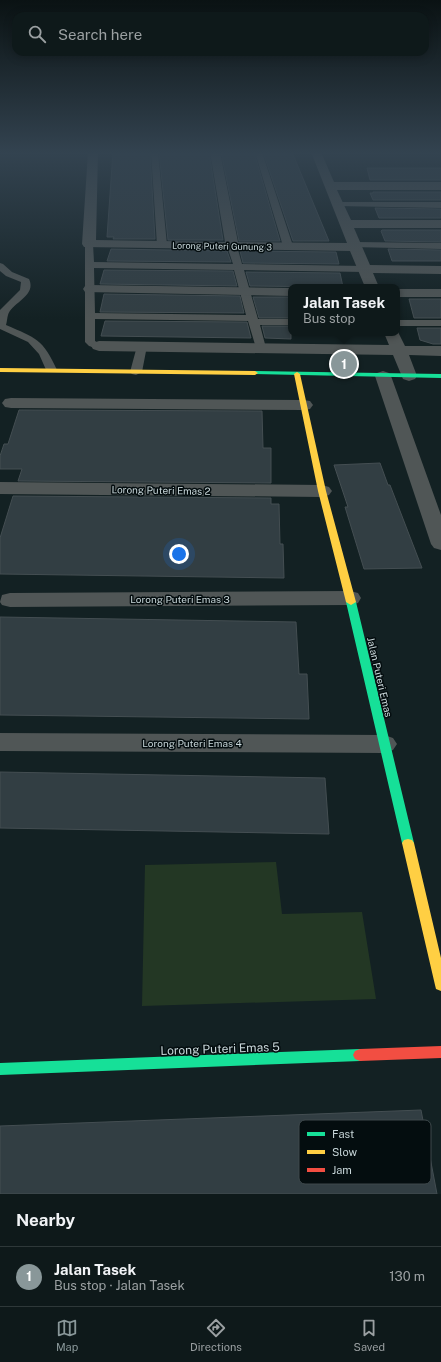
<!DOCTYPE html>
<meta charset="utf-8">
<style>
body{margin:0;font-family:"Public Sans",sans-serif;background:#1c2627;color:#f1f3f6}
.you{position:absolute;left:179px;top:554px;width:14px;height:14px;margin:-10px;border:3px solid #fff;border-radius:50%;background:#1a73e8;box-shadow:0 0 0 6px #1a73e833}
.badge{display:grid;place-items:center;width:26px;height:26px;border-radius:50%;background:#899799;color:#fff;font-size:13px;font-weight:700}
.pin{position:absolute;translate:-50% -50%;border:2px solid #fff;box-shadow:0 1px 4px #0006}
.popup{position:absolute;left:288px;top:284px;width:112px;height:52px;box-sizing:border-box;display:grid;place-content:center;border-radius:8px;background:#0e191a;filter:drop-shadow(0 1px 3px #0005);font-size:13px;white-space:nowrap;color:#9ba0a2}
.popup b{font-size:15px;color:#f1f3f6}
.popup::after{content:'';position:absolute;left:50%;top:100%;margin-left:-8px;border:8px solid transparent;border-top-color:#0e191a}
.list{margin:0;padding:0;list-style:none}
h2{display:flex;justify-content:space-between;align-items:center;height:52px;margin:0;padding:0 16px;font-size:17px}
h2 small{font-size:13px;font-weight:400;color:#9ba0a2}
.list li{display:grid;grid-template-columns:26px 1fr auto;gap:12px;align-items:center;box-sizing:border-box;height:60px;padding:0 16px;border-top:1px solid #2e3839}
.list b{display:block;font-size:15px;white-space:nowrap}
.list p{margin:0;font-size:13px;white-space:nowrap;color:#9ba0a2}
.list em{font-size:13px;font-style:normal;color:#9ba0a2}
.icon{flex:none;width:22px;height:22px;fill:none;stroke:currentColor;stroke-width:2;stroke-linecap:round;stroke-linejoin:round}
.map{position:relative;flex:none;width:441px;height:1194px;overflow:hidden}
.search{position:absolute;background:#0e191a;box-shadow:0 2px 10px #0003;left:12px;right:12px;top:12px;height:44px;display:flex;align-items:center;gap:10px;box-sizing:border-box;padding:0 14px;border-radius:12px;color:#9ba0a2;font-size:15px}
.sheet{height:112px;background:#0e191a}
nav{display:flex;justify-content:space-around;align-items:center;box-sizing:border-box;height:56px;border-top:1px solid #2e3839;background:#0e191a;font-size:11px;color:#9ba0a2}
nav a{display:grid;justify-items:center;gap:2px}
nav .on{color:#899799}
.map>svg:first-child{display:block}
.green{fill:#233724}
.building{fill:#323e43;stroke:#444e52}
.lines{fill:none;stroke-linecap:round;stroke-linejoin:round}
.lane{fill:#505656;fill-rule:evenodd}
.street{fill:#505656;fill-rule:evenodd}
.fast{fill:#16e098;fill-rule:evenodd}
.slow{fill:#ffcf43;fill-rule:evenodd}
.jam{fill:#f24e42;fill-rule:evenodd}
.labels{text-anchor:middle;dominant-baseline:central;stroke-width:3;stroke-linejoin:round;paint-order:stroke}
.far-street-label{font-size:9px;fill:#c8d6d9;stroke:#040d0f}
.street-label{font-size:10px;fill:#c8d6d9;stroke:#040d0f}
.near-street-label{font-size:12px;fill:#c8d6d9;stroke:#040d0f}
.key{fill:#040d0f;stroke:#3f494c;stroke-width:1}
.key-label{font-size:11px;fill:#c8d6d9}
</style>
<div class="map">
<svg width="441" height="1194" viewBox="0 0 441 1194">
<rect width="100%" height="100%" fill="#132123"/>
<path class="green" d="M276,862L282,914L362,912L376,999L142,1006L145,865Z"/>
<path class="building" d="M113,152H150L155,239H113L114,237H107Z
M159,152H209L223,240H168Z
M221,152H254L280,241H239Z
M263,152H292L329,241H293Z
M367,168H441V180H370Z
M373,192H441V200H373L370,193H373Z
M375,208L441,209V218H379Z
M382,230H441V242L385,241L381,231Z
M111,249L227,251L231,262L107,261Z
M388,249L441,250V261H392Z
M240,251L336,252L339,264L243,263Z
M104,270L233,271L237,286L100,284Z
M246,272L340,273L343,287L250,286Z
M104,294L240,296L244,313L100,312Z
M253,297H291V318H259Z
M409,299H441V318H414Z
M105,321L247,322L251,338L101,336Z
M262,326H291V339L265,338Z
M417,328H441V344H433L420,340Z
M19,410L262,411L263,448H271V483L18,481L22,469H0V456L4,444H8Z
M380,463L388,485H390L422,568L364,569L345,507H348L334,465Z
M13,496L271,498V504H279L280,544H283L284,578L0,574V538Z
M0,617L296,622L299,674H307L309,719L0,715Z
M0,772L325,778L329,834L0,828Z
M421,1110L437,1194H0V1126Z"/>
<g class="lines">
<path class="lane" d="M151,152H158L167,245L162,248L157,245Z
M255,152H262L293,246L291,248L288,249L283,246Z
M335,202H441V208L338,206L334,204Z
M89,241L93,244L94,262L233,264L227,246L232,243L237,246L242,264L365,266L370,269L365,272L244,270L258,319H291V325H260L266,348L265,350H257L256,348L248,321L95,319V341L104,346L99,349L89,346L85,342V244ZM94,268L234,270L246,315L95,313Z
M355,242L441,243V249L352,247L350,245Z
M0,263L3,264L12,272L29,279C37,296 12,302 8,315C7,318 7,322 6,325C36,338 43,339 57,370L55,372H47L39,354L28,342L0,329V310L20,290L21,282L6,276L0,271Z
M397,320H441V326H397Z
M142,343L147,346L142,372L136,375L132,374L130,372L137,346Z"/>
<path class="street" d="M88,152H98L96,240L225,242L210,152H220L238,242L347,243L311,152H321L334,182H441V190H337L351,220H441V228H354L370,265L441,266V274L373,273L379,287H365L350,251L84,247L82,244Z
M90,285L291,288V296L85,292L83,289L85,286Z
M397,289H441V297H397Z
M397,330L405,346H441V356L409,355L417,376L415,379L409,381L403,379L393,355L99,351L93,349L91,346L93,343L99,341L389,345L384,333H397Z
M383,371L389,373L391,376L441,515V550L434,548L431,544L375,376L377,373Z
M11,398L304,400L310,401L313,405L310,409L304,410L11,408L5,407L2,403L5,399Z
M0,482L322,485L329,487L332,491L329,495L322,497L0,494Z
M350,591L358,593L361,598L358,603L350,605L10,607L2,605L0,602L2,595L10,593Z
M0,733L384,735L393,738L397,744L393,750L384,753L0,751Z"/>
<path class="fast" d="M255,371L441,374V378L253,374L252,373Z
M351,599L356,602L414,843L412,846L408,847L404,846L402,843L346,602Z
M360,1049L365,1051L367,1055L365,1059L360,1061L0,1075V1063Z"/>
<path class="slow" d="M0,368L255,371L258,373L255,375L0,372Z
M297,372L300,374L326,491L356,602L351,605L346,602L318,491L294,374Z
M408,839L412,840L414,843L441,958V991L436,989L435,985L402,843L404,840Z"/>
<path class="jam" d="M441,1046V1058L360,1061L355,1059L353,1055L355,1051L360,1049Z"/>
</g>
<linearGradient id="sky" x2="0" y2="1"><stop stop-color="#0a1213"/><stop offset="0.48" stop-color="#334350"/><stop offset="1" stop-color="#334350" stop-opacity="0"/></linearGradient>
<rect width="441" height="319" fill="url(#sky)"/>
<g class="labels">
<g class="far-street-label">
<text transform="translate(222 246) rotate(1)">Lorong Puteri Gunung 3</text>
</g>
<g class="street-label">
<text transform="translate(161 490) rotate(1)">Lorong Puteri Emas 2</text>
<text x="180" y="599">Lorong Puteri Emas 3</text>
<text transform="translate(380 677) rotate(77)">Jalan Puteri Emas</text>
<text x="192" y="743">Lorong Puteri Emas 4</text>
</g>
<g class="near-street-label">
<text transform="translate(220 1049) rotate(-2)">Lorong Puteri Emas 5</text>
</g>
</g>
<rect x="299" y="1120" width="132" height="64" rx="6" class="key"/>
<rect x="307" y="1132" width="18" height="4" fill="#16e098"/>
<rect x="307" y="1150" width="18" height="4" fill="#ffcf43"/>
<rect x="307" y="1168" width="18" height="4" fill="#f24e42"/>
<g class="key-label">
<text x="332" y="1138">Fast</text>
<text x="332" y="1156">Slow</text>
<text x="332" y="1174">Jam</text>
</g>
</svg>
<div class="you"></div>
<div class="pin badge" style="left:344px;top:364px">1</div>
<div class="popup"><b>Jalan Tasek</b>Bus stop</div>
<div class="search"><svg class="icon" aria-label="search" viewBox="0 0 24 24"><circle cx="10" cy="10" r="6"/><path d="M15 15l6 6"/></svg>Search here</div>
</div>
<section class="sheet">
<h2>Nearby<small></small></h2>
<ul class="list">
<li><span class="badge">1</span><div><b>Jalan Tasek</b><p>Bus stop · Jalan Tasek</p></div><em>130 m</em></li>
</ul>
</section>
<nav>
<a class="on"><svg class="icon" aria-label="map" viewBox="0 0 24 24"><path d="M3 6l6-2 6 2 6-2v14l-6 2-6-2-6 2zM9 4v14M15 6v14"/></svg>Map</a>
<a><svg class="icon" aria-label="directions" viewBox="0 0 24 24"><path d="M12 3l9 9-9 9-9-9zM9 14v-3h6M13 9l2 2-2 2"/></svg>Directions</a>
<a><svg class="icon" aria-label="saved" viewBox="0 0 24 24"><path d="M7 4h10v16l-5-4-5 4z"/></svg>Saved</a>
</nav>
